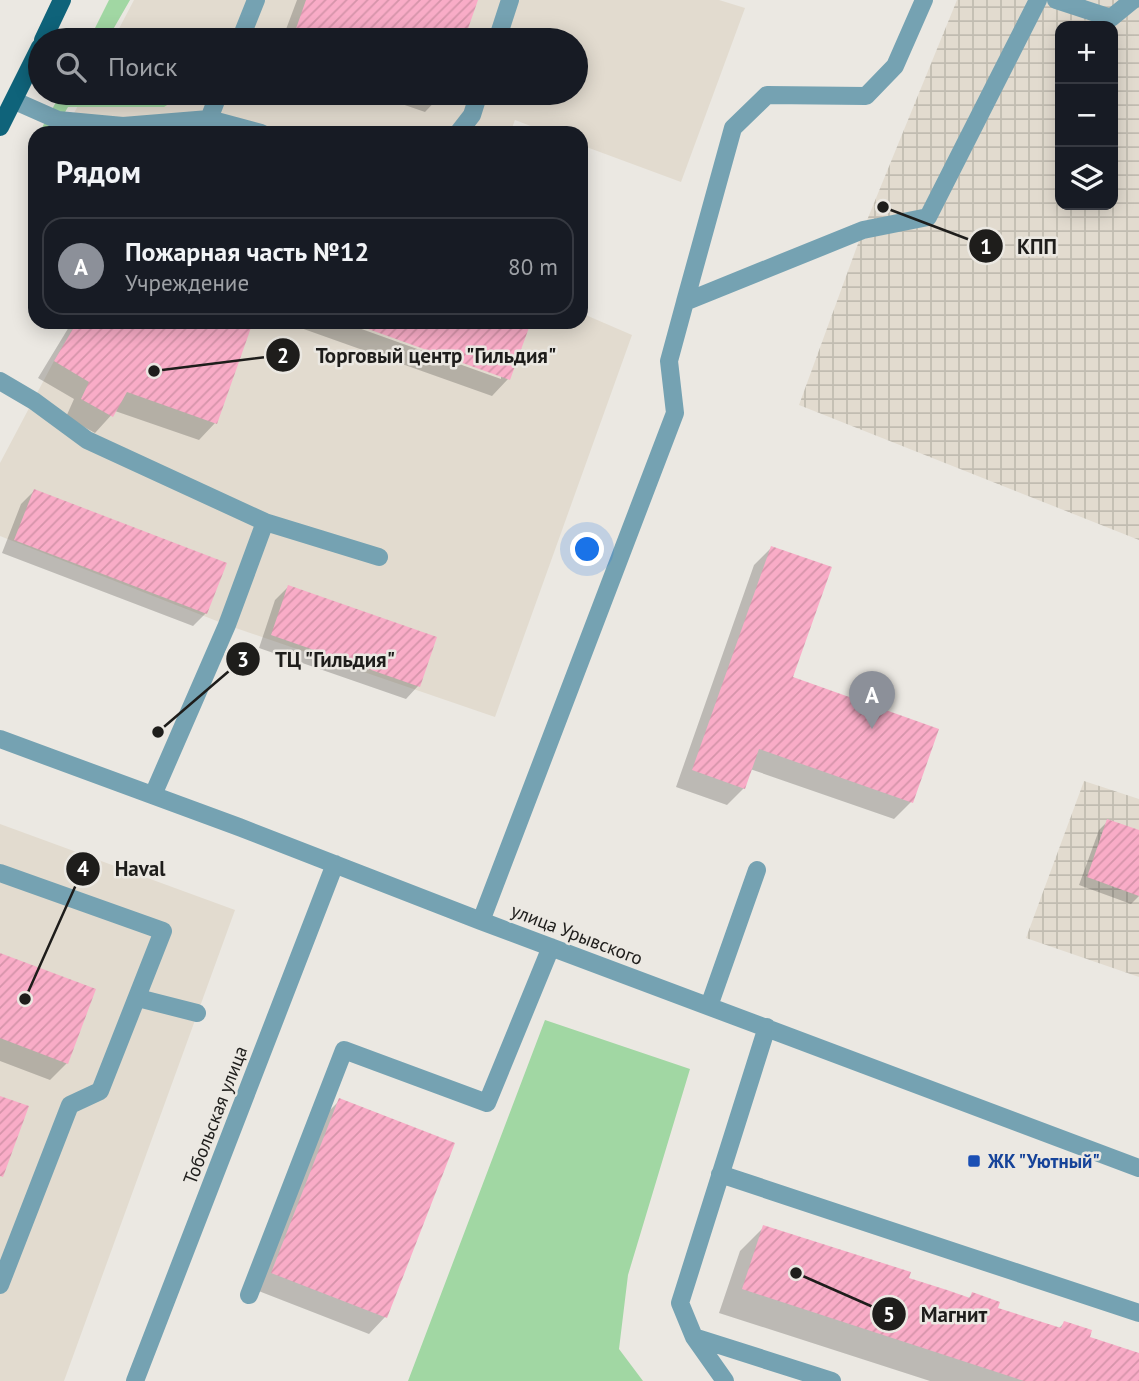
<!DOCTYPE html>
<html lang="ru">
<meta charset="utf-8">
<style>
body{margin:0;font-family:"PT Sans",sans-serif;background:#20242c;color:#f1f3f6}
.controls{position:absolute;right:21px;top:21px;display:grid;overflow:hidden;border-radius:14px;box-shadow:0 4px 18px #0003}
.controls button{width:63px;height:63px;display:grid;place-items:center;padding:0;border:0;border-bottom:2px solid #363941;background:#171b24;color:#f1f3f6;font:35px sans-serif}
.you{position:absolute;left:588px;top:550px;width:24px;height:24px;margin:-18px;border:5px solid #fff;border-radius:50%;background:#1a73e8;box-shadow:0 0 0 10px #1a73e833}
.badge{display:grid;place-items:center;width:46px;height:46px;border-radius:50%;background:#8c9099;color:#fff;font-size:23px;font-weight:700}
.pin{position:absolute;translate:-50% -58px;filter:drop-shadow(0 2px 4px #0008)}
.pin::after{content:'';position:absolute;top:37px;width:24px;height:21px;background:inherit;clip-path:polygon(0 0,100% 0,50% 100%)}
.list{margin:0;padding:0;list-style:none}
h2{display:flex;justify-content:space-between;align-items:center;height:91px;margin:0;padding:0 28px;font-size:30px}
h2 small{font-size:23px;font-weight:400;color:#9ea1a6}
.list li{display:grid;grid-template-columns:46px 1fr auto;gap:21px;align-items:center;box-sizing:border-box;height:98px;margin:0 14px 14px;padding:0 14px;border:2px solid #363941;border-radius:21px}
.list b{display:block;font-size:26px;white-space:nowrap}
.list p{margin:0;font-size:23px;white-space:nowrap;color:#9ea1a6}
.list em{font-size:23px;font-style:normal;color:#9ea1a6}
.icon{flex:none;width:38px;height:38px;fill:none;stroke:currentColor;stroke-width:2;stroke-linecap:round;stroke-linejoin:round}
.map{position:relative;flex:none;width:1139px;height:1381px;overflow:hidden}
.search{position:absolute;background:#171b24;box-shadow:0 4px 18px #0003;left:28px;top:28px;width:560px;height:77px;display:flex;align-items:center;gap:18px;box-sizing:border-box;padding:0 24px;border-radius:38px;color:#9ea1a6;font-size:26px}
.panel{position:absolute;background:#171b24;box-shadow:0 4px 18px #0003;left:28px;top:126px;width:560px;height:203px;border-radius:21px}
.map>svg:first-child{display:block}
.built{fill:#e2dbcf}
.industrial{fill:url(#industrial-grid);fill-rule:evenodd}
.grass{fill:#a1d7a3}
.shadow{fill:#0003}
.building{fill:url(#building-hatch)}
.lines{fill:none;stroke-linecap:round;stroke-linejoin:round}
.minor{stroke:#75a2b2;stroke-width:18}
.major{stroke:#0f637a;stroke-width:18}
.transit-dot{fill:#1a4fb4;stroke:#ebe8e2;stroke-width:2.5}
.labels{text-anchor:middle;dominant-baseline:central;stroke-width:5;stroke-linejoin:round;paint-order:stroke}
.street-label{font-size:19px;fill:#1e1d1b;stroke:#ebe8e2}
.transit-label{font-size:19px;font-weight:bold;fill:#164399;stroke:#ebe8e2;text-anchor:start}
.leader{fill:none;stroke:#1e1d1b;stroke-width:2.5}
.callout-dot{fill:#1e1d1b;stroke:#ebe8e2;stroke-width:2.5}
.mark-label{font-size:21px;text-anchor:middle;font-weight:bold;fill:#fff}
.callout-label{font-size:21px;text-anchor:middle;font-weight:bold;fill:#1e1d1b;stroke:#ebe8e2;stroke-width:5;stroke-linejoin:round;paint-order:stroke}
</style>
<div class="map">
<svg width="1139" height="1381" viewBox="0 0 1139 1381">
<defs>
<pattern id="industrial-grid" width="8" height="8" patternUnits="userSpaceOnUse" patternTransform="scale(1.75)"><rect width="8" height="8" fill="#e2dbcf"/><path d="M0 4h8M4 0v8" fill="none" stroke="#c1bcb1"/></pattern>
<pattern id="building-hatch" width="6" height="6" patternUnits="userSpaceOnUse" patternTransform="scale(1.75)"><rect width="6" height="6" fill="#f9acc7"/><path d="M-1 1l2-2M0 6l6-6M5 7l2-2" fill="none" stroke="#d594aa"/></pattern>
</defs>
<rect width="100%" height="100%" fill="#ebe8e2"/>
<path class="built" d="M134,0H719L745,8L681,182L581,145V133H549L515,120L510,133H63L85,93H576V40H113Z
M581,313L632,335L495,717L227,625L0,536V463L54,361L77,322H581Z
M0,824L235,910L64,1381H0Z"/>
<path class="industrial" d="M957,0H1139V540L799,405L863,230ZM1060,26H1113V205H1060Z
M1084,781L1139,799V977L1026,938Z"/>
<path class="grass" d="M109,0H130L107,40H89Z
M61,93H172L175,95L172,102L164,107H68L53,133H39Z
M545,1020L690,1069L628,1275L619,1349L643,1381H408Z"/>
<path class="shadow" d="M297,0H476L462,40H282Z
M370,93H443L425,112Z
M72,322H251L215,423L199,440L115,411L95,433L66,417L74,399L38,378Z
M284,322H342L501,379V375L353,322H521L508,379L492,396Z
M34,491L206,613L193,626L2,553L21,504Z
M771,548L791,678L937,730L911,802L894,819L750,769L744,788L727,805L676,787L754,565Z
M288,587L418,686L406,699L259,648L275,600Z
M1108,821L1139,832V896L1131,904L1079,885L1099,830Z
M0,955L67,1063L50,1080L0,1061Z
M340,1100L385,1317L369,1334L256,1290L323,1117Z
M764,1227L907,1279L968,1299L972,1294L996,1309L1058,1329L1064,1323L1088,1338L1139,1354V1381H930L719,1313L740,1251Z"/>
<path class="building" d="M306,0H478L464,40H292Z
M77,322H253L217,424L127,392L113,417L81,399L89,382L54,361Z
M357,322H531L510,380L357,325Z
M34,489L227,563L207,614L14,540Z
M771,546L832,567L793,677L939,729L913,803L759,749L745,789L692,770Z
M288,585L437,637L420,687L271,635Z
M1107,819L1139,830V896L1087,877Z
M0,953L96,989L68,1064L0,1038Z
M0,1096L29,1106L3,1177L0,1176Z
M339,1098L455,1143L387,1318L271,1273Z
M763,1225L911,1272L909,1278L947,1290L970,1298L972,1292L1000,1302L998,1308L1061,1328L1064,1321L1092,1330L1090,1337L1139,1353V1381H1024L742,1289Z"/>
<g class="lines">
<path class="minor" d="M1056,0L1111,18L1133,0
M240,40L256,0
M497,40L510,0
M15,101L58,120L123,126L209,119L261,133
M209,119L219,93
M458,133L472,115L479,93
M685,302L733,128L767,95L866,96L895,66L924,0
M0,381L34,401L87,440L265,522L379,557
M0,739L239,827L481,921L1139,1168
M153,795L227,625L265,522
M0,873L163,931L100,1091L70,1105L0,1285
M481,921L675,413L669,361L685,302L863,230L928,217L1038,0
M138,998L197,1013
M709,1006L757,870
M720,1174L1139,1313
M249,1295L344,1050L487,1103L551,947
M694,1337L832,1381
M135,1381L335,864
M725,1381L694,1337L680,1303L767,1027"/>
<path class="major" d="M43,40L62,0
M0,127L40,47"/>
</g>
<rect class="transit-dot" x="967" y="1154" width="14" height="14" rx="3.5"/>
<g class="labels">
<g class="street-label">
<text transform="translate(577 934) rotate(21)">улица Урывского</text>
<text transform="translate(215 1115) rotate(-69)">Тобольская улица</text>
</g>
<g class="transit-label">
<text x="988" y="1161">ЖК "Уютный"</text>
</g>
</g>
<path class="leader" d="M883 207L986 246M154 371L283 355M158 732L243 659M25 999L83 869M796 1273L889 1314"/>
<g class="callout-dot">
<circle cx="883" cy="207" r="7"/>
<circle cx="154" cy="371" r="7"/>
<circle cx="158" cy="732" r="7"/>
<circle cx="25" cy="999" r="7"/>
<circle cx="796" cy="1273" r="7"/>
<circle cx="986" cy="246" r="18"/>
<circle cx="283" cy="355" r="18"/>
<circle cx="243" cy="659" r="18"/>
<circle cx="83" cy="869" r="18"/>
<circle cx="889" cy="1314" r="18"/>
</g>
<g class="mark-label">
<text x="986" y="254">1</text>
<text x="283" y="363">2</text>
<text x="243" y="667">3</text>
<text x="83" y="876">4</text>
<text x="889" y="1322">5</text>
</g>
<g class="callout-label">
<text x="1037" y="254">КПП</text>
<text x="436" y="363">Торговый центр "Гильдия"</text>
<text x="335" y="667">ТЦ "Гильдия"</text>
<text x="140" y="876">Haval</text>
<text x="954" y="1322">Магнит</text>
</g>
</svg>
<div class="controls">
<button>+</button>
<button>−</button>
<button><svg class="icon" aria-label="layers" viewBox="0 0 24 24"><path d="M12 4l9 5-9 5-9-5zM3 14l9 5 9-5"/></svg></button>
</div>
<div class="you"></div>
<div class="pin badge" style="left:872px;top:729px">A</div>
<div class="search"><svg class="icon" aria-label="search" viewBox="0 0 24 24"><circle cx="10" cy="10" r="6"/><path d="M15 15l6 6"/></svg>Поиск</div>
<section class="panel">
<h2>Рядом<small></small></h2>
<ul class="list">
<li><span class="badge">A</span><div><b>Пожарная часть №12</b><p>Учреждение</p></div><em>80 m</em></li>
</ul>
</section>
</div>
